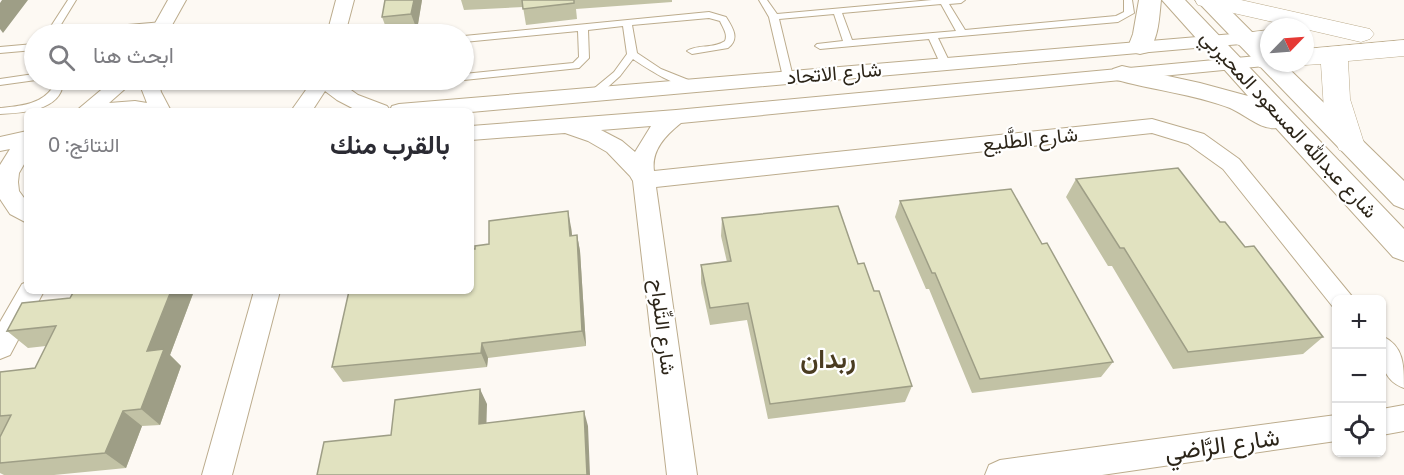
<!DOCTYPE html>
<html lang="ar">
<meta charset="utf-8">
<style>
body{margin:0;font-family:"Public Sans",Vazirmatn,sans-serif;background:#f2f2f3;color:#2b2b33;direction:rtl}
.controls{position:absolute;right:18px;bottom:18px;display:grid;overflow:hidden;border-radius:9px;box-shadow:0 2px 4px #0004}
.controls button{width:54px;height:54px;display:grid;place-items:center;padding:0;border:0;border-bottom:2px solid #e1e1e2;background:#fff;color:#2b2b33;font:30px sans-serif}
.compass{position:absolute;left:1260px;top:18px;width:54px;height:54px;border-radius:50%;background:#fff;box-shadow:0 2px 4px #0004;rotate:65deg}
.list{margin:0;padding:0;list-style:none}
h2{display:flex;justify-content:space-between;align-items:center;height:78px;margin:0;padding:0 24px;font-size:26px}
h2 small{font-size:20px;font-weight:400;color:#7c7c81}
.icon{flex:none;width:33px;height:33px;fill:none;stroke:currentColor;stroke-width:2;stroke-linecap:round;stroke-linejoin:round}
.map{position:relative;flex:none;width:1404px;height:475px;overflow:hidden;direction:ltr}
.search{position:absolute;background:#fff;box-shadow:0 2px 4px #0004;left:24px;top:24px;width:450px;height:66px;display:flex;align-items:center;gap:15px;box-sizing:border-box;padding:0 21px;border-radius:33px;color:#7c7c81;font-size:22px}
.panel{position:absolute;background:#fff;box-shadow:0 2px 4px #0004;left:24px;top:108px;width:450px;height:186px;border-radius:9px;direction:rtl}
.map>svg:first-child{display:block}
.lines{fill:none;stroke-linecap:round;stroke-linejoin:round}
.service-casing{stroke:#bcac8d;stroke-width:2}
.minor-casing{stroke:#bcac8d;stroke-width:2}
.tertiary-casing{stroke:#bcac8d;stroke-width:2}
.secondary-casing{stroke:#bcac8d;stroke-width:1}
.service{fill:#fff;fill-rule:evenodd}
.minor{fill:#fff;fill-rule:evenodd}
.tertiary{fill:#fff;fill-rule:evenodd}
.secondary{fill:#fff;fill-rule:evenodd}
.wall{fill:#c2c2a5}
.shaded-wall{fill:#9e9e86}
.building{fill:#e1e2c0;stroke:#9e9e86;stroke-width:1.5}
.labels{text-anchor:middle;dominant-baseline:central;stroke-width:4.5;stroke-linejoin:round;paint-order:stroke}
.street-label{font-size:20px;fill:#2c2519;stroke:#fff}
.near-street-label{font-size:24px;fill:#2c2519;stroke:#fff}
.district-label{font-size:26px;font-weight:bold;fill:#4a3c21;stroke:#fff}
</style>
<div class="map">
<svg width="1404" height="475" viewBox="0 0 1404 475">
<rect width="100%" height="100%" fill="#fdf9f3"/>
<g class="lines">
<g class="service-casing">
<path id="service" d="M68,0H76L57,31L163,22L168,25L163,28L80,34H46Z
M759,0H767L777,14L932,0H965L961,3L949,4L965,30L1116,16L1124,12V0H1132L1134,13L1118,22L938,38L950,63L945,66L940,63L929,39L820,49L815,46L817,44L843,41L834,14L779,19L793,77L788,80L783,77L769,17ZM941,4L956,31L852,40L842,13Z
M709,12L726,17C733,28 740,39 728,48L692,54L687,51C698,44 713,49 725,41C728,34 723,28 720,21L709,18L632,25L637,53L661,69L696,83V87C678,89 648,69 633,59L620,76L599,95H591V91L614,72L627,54L623,26L588,30L589,58L579,68L464,80H462H464V74L573,63L579,57L578,31L464,42V36Z
M34,44V50L0,53V47Z
M34,74V80H36L0,85V79Z
M48,80H59L63,83C61,111 21,113 0,114V108C20,106 41,105 53,87V84Z
M402,80H438C430,85 410,85 402,80Z"/>
</g>
<g class="minor-casing">
<path id="minor" d="M168,0H186L167,34H149Z
M336,0H354L345,34H327Z
M1245,33L1252,35L1254,39L1252,43L471,112L358,111L337,100L325,91L312,111H291L313,80H337L358,95L387,106L390,110L392,106L399,104Z
M1268,55L1269,63H1276L1275,65L681,123C666,135 651,150 654,171L1152,119L1204,134L1239,159L1355,300H1336V309L1333,307L1223,169L1188,144L1152,133L656,187L697,475H667L633,181L630,176L607,152L588,141L565,133L471,140V126L676,110ZM651,126L635,152L622,141L601,130Z
M113,80H135L109,103L135,101L147,103L138,80H158L161,92L171,111H76Z
M27,131V159L19,173L18,182L19,191L27,202V223L10,214L0,199V165L10,149L0,151V137Z
M27,282V291H44L10,355L0,359V322L22,284Z
M254,291H280L232,475H202Z
M1382,336C1404,346 1404,365 1404,388C1381,380 1380,358 1382,336Z
M1404,405V431L1382,435V409Z
M1336,415V441L1102,475H985L989,465L1000,460Z"/>
</g>
<g class="tertiary-casing">
<path id="tertiary" d="M1139,0H1161C1159,18 1159,37 1148,52L1140,54L1132,52L1128,47L1133,34Z
M1162,0H1185L1404,229V261L1393,257L1276,128C1261,130 1244,114 1230,108C1193,94 1152,90 1113,79L1110,74L1113,69L1122,66L1200,83L1248,96Z
M1196,0H1220L1269,49V63H1283L1404,181V209L1394,205Z"/>
</g>
<g class="secondary-casing">
<path id="secondary" d="M1195,0H1241L1370,29L1374,34L1370,39L1361,42L1305,29V27H1295L1198,5Z
M1269,30V46L1245,47L1236,44L1232,39L1236,34Z
M1404,40V56L1348,61L1350,99L1364,143L1359,150L1349,153L1339,150L1324,110L1321,64L1305,65L1297,63H1305V49Z
M1269,53V63H1281L1278,67L1269,69L1259,67L1255,61L1259,55Z"/>
</g>
<use href="#service" class="service"/>
<use href="#minor" class="minor"/>
<use href="#tertiary" class="tertiary"/>
<use href="#secondary" class="secondary"/>
</g>
<path class="wall" d="M385,0H422L417,30L388,33L382,17Z
M461,0H672V2L576,9L577,19L526,25L523,7L464,10Z
M1076,179L1220,222L1245,247L1323,337L1303,354L1173,369L1112,266H1108L1066,197Z
M900,201L1042,244L1113,362L1101,377L972,393L929,289H926L895,217Z
M722,218L858,264L874,291L912,386L905,402L768,419L747,320L710,325L701,283V265L727,262L721,236Z
M571,227L572,235H577L580,251L586,346L488,358L487,367L343,382L332,367L475,249L489,244Z
M74,291H194L170,355L181,366L160,425L142,426L126,468L54,475H4L0,473V437L1,435H0V372L35,368L46,346L28,348L7,331L70,298Z"/>
<path class="shaded-wall" d="M2,0H28L3,33L0,29V3Z
M414,0H422L417,30L411,14Z
M568,211L571,227L574,251L570,236Z
M577,235L580,251L586,346L582,331Z
M171,291H194L170,355L181,366L160,425L141,409L147,351Z
M482,343L488,358L487,367L481,353Z
M480,389L487,404L486,439L479,424Z
M123,411L142,426L126,468L105,453Z
M584,411L588,426L590,475H587Z"/>
<path class="building" d="M385,0H414L411,14L382,17Z
M522,0H574V3L523,9Z
M1178,168L1220,222H1225L1245,247L1254,246L1323,337L1188,352L1124,248H1120L1076,179Z
M1011,189L1042,244L1047,243L1113,362L980,379L935,273H932L900,201Z
M838,206L858,264L864,263L874,291H879L912,386L770,404L748,303L710,308L701,265L731,261L722,218Z
M568,211L570,236L577,235L582,331L482,343L481,353L332,367L349,291H471V249H475V246L489,244V221Z
M74,291H171L147,351L164,349L141,409L123,411L105,453L0,463V437L11,415L0,416V372L35,368L56,326L7,331L22,303L70,298Z
M480,389L479,424L584,411L587,475H317L324,442L391,435L395,400Z"/>
<g class="labels">
<g class="street-label">
<text transform="translate(834 73) rotate(-5)">شارع الاتحاد</text>
<text transform="translate(1289 124) rotate(47)">شارع عبدالله المسعود المحيربي</text>
<text transform="translate(1030 139) rotate(-6)">شارع الطَّليع</text>
<text transform="translate(663 327) rotate(83)">شارع التِّلواح</text>
</g>
<g class="near-street-label">
<text transform="translate(1222 444) rotate(-8)">شارع الرَّاضي</text>
</g>
<g class="district-label">
<text x="828" y="358">ربدان</text>
</g>
</g>
</svg>
<div class="controls">
<button>+</button>
<button>−</button>
<button><svg class="icon" aria-label="locate" viewBox="0 0 24 24"><circle cx="12" cy="12" r="6"/><path d="M12 2v4M12 18v4M2 12h4M18 12h4"/></svg></button>
</div>
<svg class="compass" viewBox="-18 -18 36 36"><path d="M0-13l5 13h-10z" fill="#e53935"/><path d="M0 13l5-13h-10z" fill="#7c7c81"/></svg>
<div class="search"><svg class="icon" aria-label="search" viewBox="0 0 24 24"><circle cx="10" cy="10" r="6"/><path d="M15 15l6 6"/></svg>ابحث هنا</div>
<section class="panel">
<h2>بالقرب منك<small>النتائج: 0</small></h2>
<ul class="list">
</ul>
</section>
</div>
